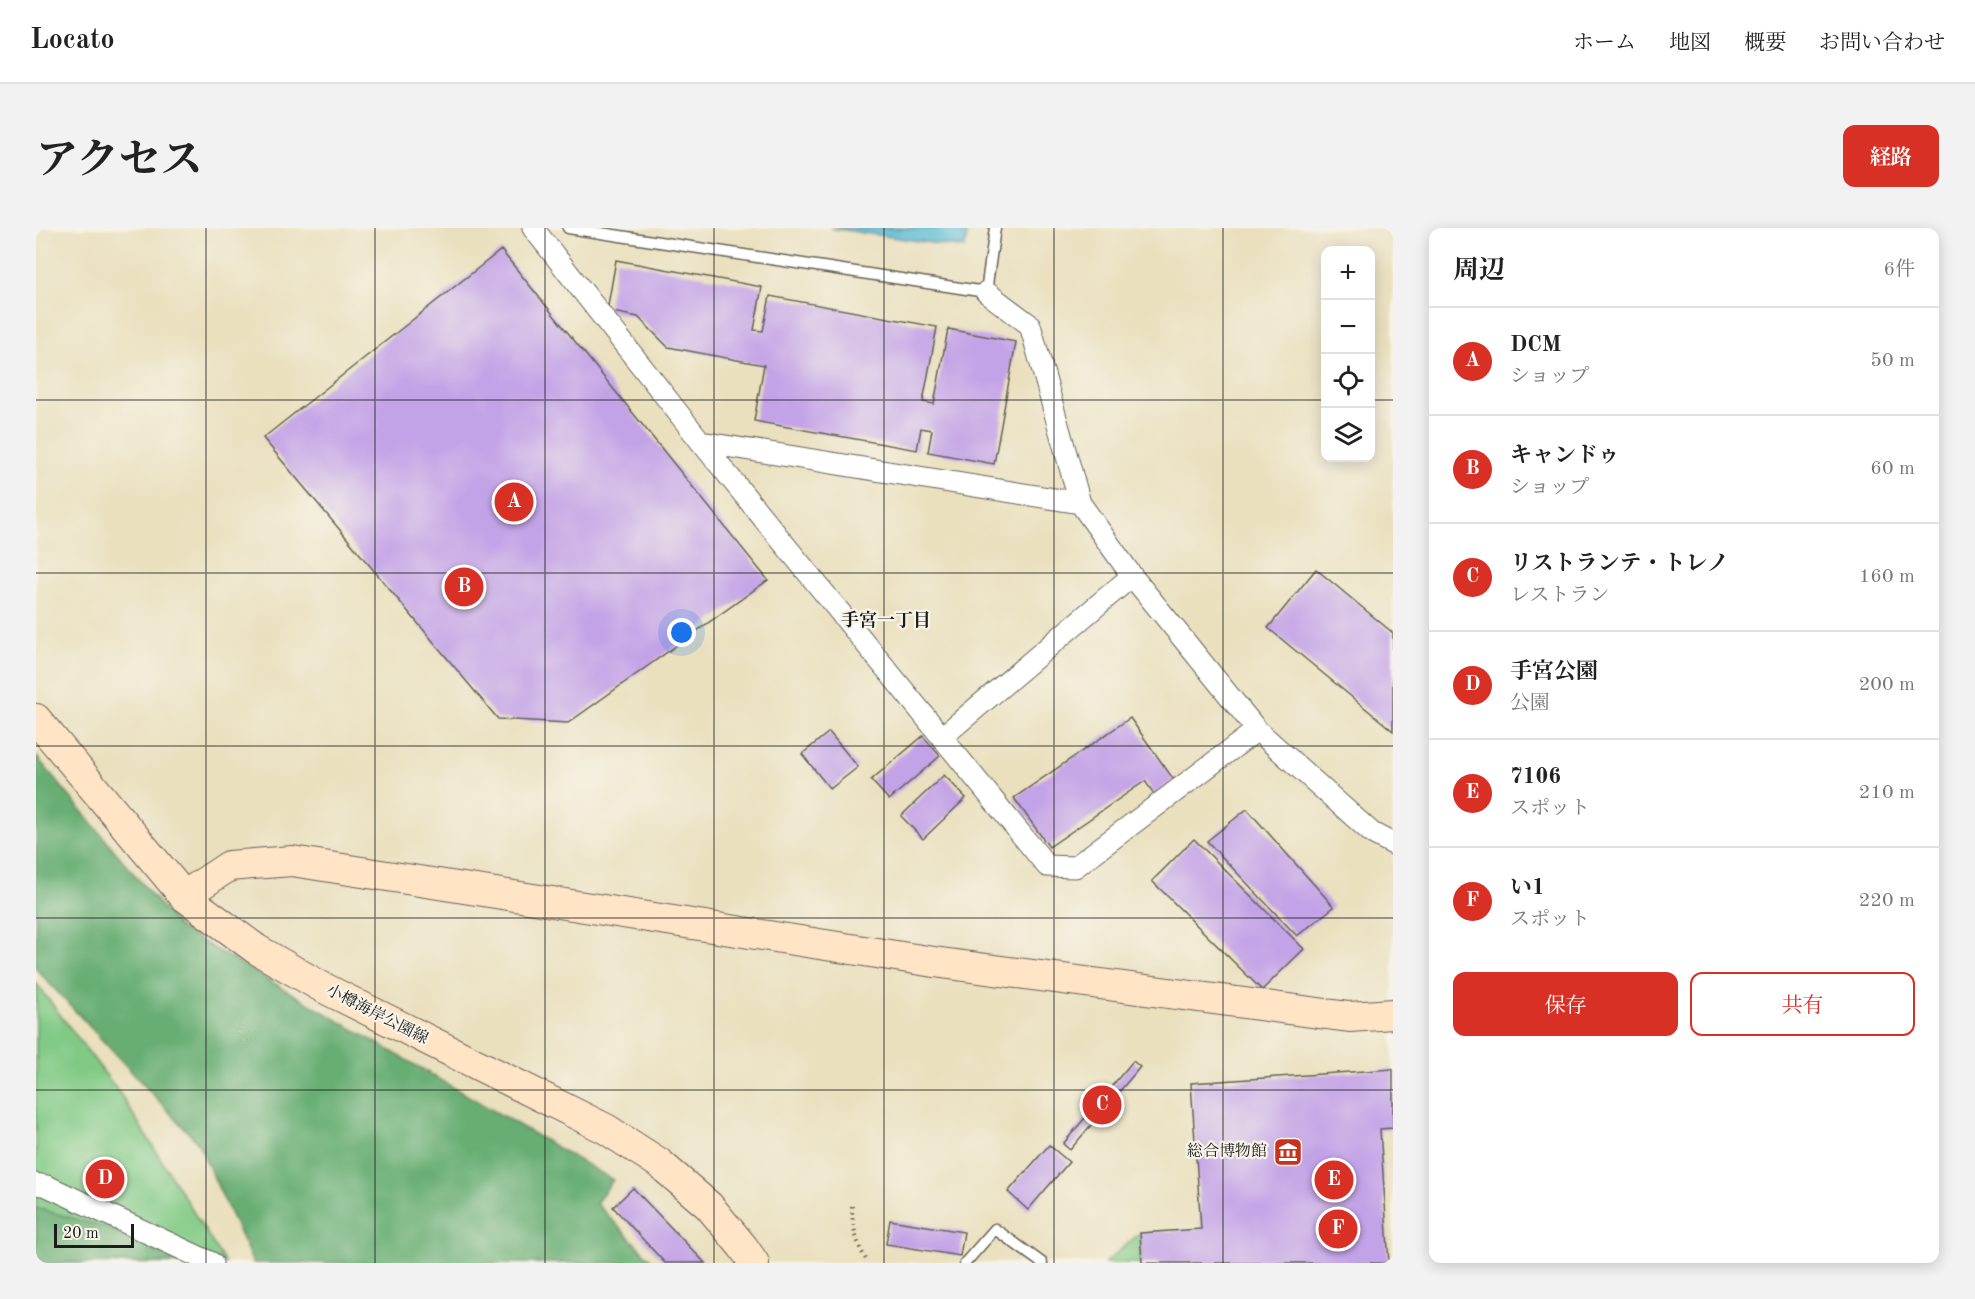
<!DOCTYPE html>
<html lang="ja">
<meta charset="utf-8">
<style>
body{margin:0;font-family:"Old Standard TT","Noto Serif JP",serif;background:#f2f2f2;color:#222}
.controls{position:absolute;right:18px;top:18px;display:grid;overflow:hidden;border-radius:12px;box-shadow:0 3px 15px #0003}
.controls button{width:54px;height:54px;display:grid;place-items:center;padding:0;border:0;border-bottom:2px solid #e0e0e0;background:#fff;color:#222;font:30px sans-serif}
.scale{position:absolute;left:18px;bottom:15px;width:80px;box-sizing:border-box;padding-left:6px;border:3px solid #1c1c1c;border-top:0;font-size:16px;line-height:21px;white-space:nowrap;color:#1c1c1c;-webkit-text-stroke:4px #f7f3e8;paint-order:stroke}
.you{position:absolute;left:646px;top:405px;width:21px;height:21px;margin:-15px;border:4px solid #fff;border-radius:50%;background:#1a73e8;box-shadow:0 0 0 9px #1a73e833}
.badge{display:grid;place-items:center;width:39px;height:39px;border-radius:50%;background:#d93025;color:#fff;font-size:20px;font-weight:700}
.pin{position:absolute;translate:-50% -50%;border:3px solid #fff;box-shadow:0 2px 6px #0006}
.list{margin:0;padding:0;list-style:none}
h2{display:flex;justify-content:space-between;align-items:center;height:78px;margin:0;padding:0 24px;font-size:26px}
h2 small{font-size:20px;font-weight:400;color:#767676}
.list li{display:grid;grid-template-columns:39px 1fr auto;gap:18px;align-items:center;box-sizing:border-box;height:108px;padding:0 24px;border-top:2px solid #e0e0e0}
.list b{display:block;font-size:22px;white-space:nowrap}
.list p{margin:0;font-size:20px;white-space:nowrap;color:#767676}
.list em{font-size:20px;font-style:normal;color:#767676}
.actions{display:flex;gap:12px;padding:18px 24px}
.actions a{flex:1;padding:14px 0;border:2px solid #d93025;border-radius:12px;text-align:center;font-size:21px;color:#d93025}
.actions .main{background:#d93025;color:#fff}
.icon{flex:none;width:33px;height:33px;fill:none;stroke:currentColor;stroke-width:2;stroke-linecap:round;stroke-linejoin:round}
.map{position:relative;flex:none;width:1357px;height:1035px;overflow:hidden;border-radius:12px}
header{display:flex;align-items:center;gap:36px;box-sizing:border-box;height:84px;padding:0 30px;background:#fff;border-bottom:2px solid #e0e0e0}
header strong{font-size:28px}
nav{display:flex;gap:33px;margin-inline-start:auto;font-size:21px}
.intro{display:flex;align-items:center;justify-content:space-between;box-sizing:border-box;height:144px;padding:0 36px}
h1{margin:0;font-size:42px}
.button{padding:15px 27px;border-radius:12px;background:#d93025;color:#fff;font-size:21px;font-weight:700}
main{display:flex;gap:36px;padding:0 36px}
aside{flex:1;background:#fff;border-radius:12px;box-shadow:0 3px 15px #0003}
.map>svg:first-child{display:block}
.green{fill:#81ca86;stroke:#4e7351;stroke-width:1.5}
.forest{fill:#68ae73;stroke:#426548;stroke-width:1.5}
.water{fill:#54b9d3;stroke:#386a78;stroke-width:1.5}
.building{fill:#c3a3e7}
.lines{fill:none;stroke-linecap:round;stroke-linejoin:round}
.lane-casing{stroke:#646155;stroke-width:13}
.street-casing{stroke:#646155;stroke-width:23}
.secondary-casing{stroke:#646155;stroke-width:32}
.path{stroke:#646155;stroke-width:4;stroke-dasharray:1.5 4.5;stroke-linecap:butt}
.lane{stroke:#fff;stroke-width:10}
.street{stroke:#fff;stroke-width:21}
.secondary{stroke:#ffe4c6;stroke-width:30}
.grid{fill:none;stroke:#1c1c1c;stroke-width:1.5;stroke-opacity:0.55}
.labels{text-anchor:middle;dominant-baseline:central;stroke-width:4.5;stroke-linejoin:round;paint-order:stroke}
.street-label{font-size:16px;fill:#1c1c1c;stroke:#f7f3e8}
.poi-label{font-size:16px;fill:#1c1c1c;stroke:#f7f3e8;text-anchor:end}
.neighbourhood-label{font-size:18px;font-weight:bold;fill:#1c1c1c;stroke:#f7f3e8}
</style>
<header>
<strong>Locato</strong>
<nav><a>ホーム</a><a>地図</a><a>概要</a><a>お問い合わせ</a></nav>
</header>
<div class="intro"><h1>アクセス</h1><a class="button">経路</a></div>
<main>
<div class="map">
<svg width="1357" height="1035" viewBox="0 0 1357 1035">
<rect width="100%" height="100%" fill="#f7f3e8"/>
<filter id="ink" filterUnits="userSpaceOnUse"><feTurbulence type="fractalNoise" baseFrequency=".0167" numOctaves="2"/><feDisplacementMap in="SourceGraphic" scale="12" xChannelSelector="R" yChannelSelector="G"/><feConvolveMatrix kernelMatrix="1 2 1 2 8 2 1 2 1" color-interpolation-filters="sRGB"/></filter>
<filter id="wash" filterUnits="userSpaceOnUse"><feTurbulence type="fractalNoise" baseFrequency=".008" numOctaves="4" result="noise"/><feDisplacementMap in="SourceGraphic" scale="24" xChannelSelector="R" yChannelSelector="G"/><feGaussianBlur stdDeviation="1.35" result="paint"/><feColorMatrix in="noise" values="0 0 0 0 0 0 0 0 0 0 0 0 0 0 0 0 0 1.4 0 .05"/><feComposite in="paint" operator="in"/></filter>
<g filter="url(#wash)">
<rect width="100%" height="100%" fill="#eae0be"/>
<path class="green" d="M0,755L85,867L189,1035H0Z
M1104,1005L1106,1035H1069Z"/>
<path class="forest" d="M0,528L143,700L577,952L560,975L618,1035H217L162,915L0,741Z
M0,980L78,1002L147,1035H0Z"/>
<path class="water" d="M794,0H932L929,20Z"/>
<g id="blocks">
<path class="building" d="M465,22L732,352L532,495L462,491L227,210Z
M580,32L726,59L718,102L727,103L734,68L901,99L887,174L898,176L912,101L980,114L958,236L892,224L896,202L885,200L881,222L718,193L728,137L632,119L602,89L571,83Z
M1280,341L1357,405V503L1232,400Z
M1094,490L1138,552L1118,566L1109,553L1013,619L978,570Z
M793,504L822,539L794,561L766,526Z
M887,508L904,528L853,572L835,552Z
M908,547L930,570L887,611L865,588Z
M1211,581L1298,679L1261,708L1171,613Z
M1158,611L1268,721L1226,762L1116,653Z
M1097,833L1104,839L1034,922L1027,916Z
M1357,841V900L1344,901L1353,1035H1106L1104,1005L1165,1001L1155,855Z
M1013,917L1033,934L992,982L972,964Z
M597,960L669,1035H629L577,979Z
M854,992L928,1004L924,1028L850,1016Z"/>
</g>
</g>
<g filter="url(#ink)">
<use href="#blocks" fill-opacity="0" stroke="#646155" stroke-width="1.5"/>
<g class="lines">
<g class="lane-casing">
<path id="lane" d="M532,0L950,64L959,0
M929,1035L959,1001L1006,1035"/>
</g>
<g class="street-casing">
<path id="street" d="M497,0L665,214L1011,638L1039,639L1221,502
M950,64L994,97L1044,275L1096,348L1221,502L1336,605L1357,616
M665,214L1044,275
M906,509L1096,348
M0,956L11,958L176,1035"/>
</g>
<g class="secondary-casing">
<path id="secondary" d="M0,491L148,668L220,721L284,758L570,901L623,935L673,978L707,1019L718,1035
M148,668L193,638L256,633L898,734L1313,789L1357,786"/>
</g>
<path class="path" d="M1356,922H1357
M816,978C816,999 821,1017 832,1035"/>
<use href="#lane" class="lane"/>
<use href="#street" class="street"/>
<use href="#secondary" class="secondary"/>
</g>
</g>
<path class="grid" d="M170,0V1035M339,0V1035M509,0V1035M678,0V1035M848,0V1035M1018,0V1035M1187,0V1035M0,172H1290M1334,172H1357M0,345H1357M0,518H1357M0,690H1357M0,862H1357"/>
<defs>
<g id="museum-square" transform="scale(1.5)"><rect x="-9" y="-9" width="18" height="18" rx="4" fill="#c8321e" stroke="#f7f3e8"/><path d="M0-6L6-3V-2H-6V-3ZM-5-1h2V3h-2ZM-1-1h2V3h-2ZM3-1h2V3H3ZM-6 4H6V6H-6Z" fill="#fff"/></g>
</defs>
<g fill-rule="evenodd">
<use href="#museum-square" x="1252" y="924"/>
</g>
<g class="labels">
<g class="street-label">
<text transform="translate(341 787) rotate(27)">小樽海岸公園線</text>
</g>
<g class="poi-label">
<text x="1231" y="924">総合博物館</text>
</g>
<g class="neighbourhood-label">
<text x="850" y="393">手宮一丁目</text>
</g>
</g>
</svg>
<div class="controls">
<button>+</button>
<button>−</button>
<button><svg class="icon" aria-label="locate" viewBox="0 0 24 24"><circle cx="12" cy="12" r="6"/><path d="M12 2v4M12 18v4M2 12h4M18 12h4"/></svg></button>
<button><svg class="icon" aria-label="layers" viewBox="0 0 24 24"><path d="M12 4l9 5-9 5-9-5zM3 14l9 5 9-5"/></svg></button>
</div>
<div class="scale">20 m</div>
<div class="you"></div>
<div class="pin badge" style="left:478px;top:274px">A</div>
<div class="pin badge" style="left:428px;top:359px">B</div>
<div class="pin badge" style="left:1066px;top:877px">C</div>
<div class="pin badge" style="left:69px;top:951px">D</div>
<div class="pin badge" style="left:1298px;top:952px">E</div>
<div class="pin badge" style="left:1302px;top:1001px">F</div>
</div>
<aside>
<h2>周辺<small>6件</small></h2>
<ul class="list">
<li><span class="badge">A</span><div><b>DCM</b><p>ショップ</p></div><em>50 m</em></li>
<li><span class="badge">B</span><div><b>キャンドゥ</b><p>ショップ</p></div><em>60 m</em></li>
<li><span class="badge">C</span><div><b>リストランテ・トレノ</b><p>レストラン</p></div><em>160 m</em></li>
<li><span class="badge">D</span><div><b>手宮公園</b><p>公園</p></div><em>200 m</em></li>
<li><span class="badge">E</span><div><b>7106</b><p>スポット</p></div><em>210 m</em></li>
<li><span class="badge">F</span><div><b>い1</b><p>スポット</p></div><em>220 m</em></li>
</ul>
<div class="actions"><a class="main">保存</a><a>共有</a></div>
</aside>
</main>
